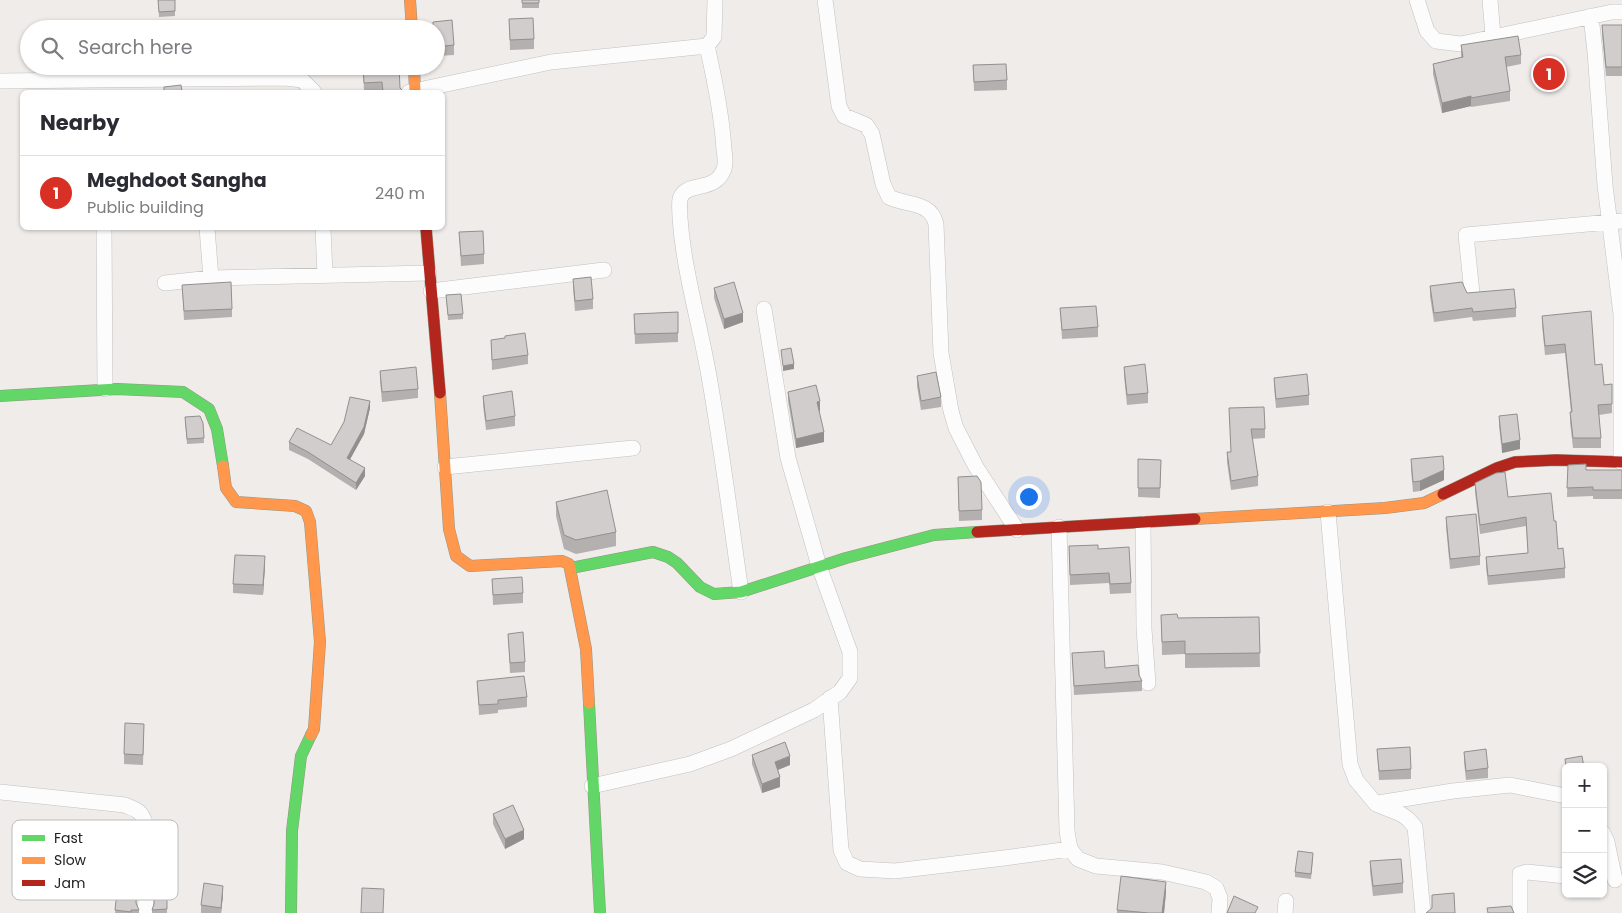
<!DOCTYPE html>
<meta charset="utf-8">
<style>
body{margin:0;font-family:Poppins,sans-serif;background:#f2f2f3;color:#2b2b33}
.controls{position:absolute;right:15px;bottom:15px;display:grid;overflow:hidden;border-radius:8px;box-shadow:0 1px 4px #0004}
.controls button{width:45px;height:45px;display:grid;place-items:center;padding:0;border:0;border-bottom:1px solid #e1e1e2;background:#fff;color:#2b2b33;font:25px sans-serif}
.you{position:absolute;left:1028px;top:496px;width:18px;height:18px;margin:-12px;border:4px solid #fff;border-radius:50%;background:#1a73e8;box-shadow:0 0 0 8px #1a73e833}
.badge{display:grid;place-items:center;width:32px;height:32px;border-radius:50%;background:#d93025;color:#fff;font-size:16px;font-weight:700}
.pin{position:absolute;translate:-50% -50%;border:2px solid #fff;box-shadow:0 1px 5px #0006}
.list{margin:0;padding:0;list-style:none}
h2{display:flex;justify-content:space-between;align-items:center;height:65px;margin:0;padding:0 20px;font-size:21px}
h2 small{font-size:16px;font-weight:400;color:#7c7c81}
.list li{display:grid;grid-template-columns:32px 1fr auto;gap:15px;align-items:center;box-sizing:border-box;height:75px;padding:0 20px;border-top:1px solid #e1e1e2}
.list b{display:block;font-size:19px;white-space:nowrap}
.list p{margin:0;font-size:16px;white-space:nowrap;color:#7c7c81}
.list em{font-size:16px;font-style:normal;color:#7c7c81}
.icon{flex:none;width:28px;height:28px;fill:none;stroke:currentColor;stroke-width:2;stroke-linecap:round;stroke-linejoin:round}
.map{position:relative;flex:none;width:1622px;height:913px;overflow:hidden}
.search{position:absolute;background:#fff;box-shadow:0 1px 4px #0004;left:20px;top:20px;width:425px;height:55px;display:flex;align-items:center;gap:12px;box-sizing:border-box;padding:0 18px;border-radius:28px;color:#7c7c81;font-size:19px}
.panel{position:absolute;background:#fff;box-shadow:0 1px 4px #0004;left:20px;top:90px;width:425px;height:140px;border-radius:8px}
.map>svg:first-child{display:block}
.lines{fill:none;stroke-linecap:round;stroke-linejoin:round}
.street-casing{stroke:#c2c1c0;stroke-width:16}
.fast-casing{stroke:#989584;stroke-width:12}
.slow-casing{stroke:#989584;stroke-width:12}
.jam-casing{stroke:#989584;stroke-width:12}
.street{stroke:#fdfcfc;stroke-width:15}
.fast{stroke:#63d668;stroke-width:11}
.slow{stroke:#ff974d;stroke-width:11}
.jam{stroke:#b3261e;stroke-width:11}
.wall{fill:#b3b0af}
.shaded-wall{fill:#92908f}
.building{fill:#d0cdcc;stroke:#92908f}
.key{fill:#fff;stroke:#bcbcbc;stroke-width:1}
.key-label{font-size:14px;fill:#212121}
</style>
<div class="map">
<svg width="1622" height="913" viewBox="0 0 1622 913">
<rect width="100%" height="100%" fill="#efecea"/>
<g class="lines">
<g class="street-casing">
<path id="street" d="M825,0L839,106L844,116L866,125L872,134L883,184L889,197C907,206 931,201 936,224L941,353L951,411L956,428L976,467L1017,530
M1417,0L1427,31L1436,41L1461,44L1612,12H1622
M1490,0L1493,36
M1591,16L1595,52L1605,185L1621,314V462
M707,46C715,81 722,115 724,150C725,156 726,164 724,169C715,194 686,180 680,199C679,204 680,213 680,218C684,274 701,327 710,382C722,451 731,522 741,592
M0,81L285,78L302,80L314,92
M409,92L551,62L707,46L714,37L715,0
M104,228L105,389
M207,228L211,278
M323,228L325,275
M165,283L211,278L429,273
M431,291L604,270
M1472,293L1466,235L1622,221
M445,467L633,448
M1328,512L1350,764L1356,780L1376,804L1401,814L1408,819L1415,827L1423,913
M1143,524L1144,629L1148,683
M1059,527L1067,831L1070,849L1078,859L1096,866L1162,872L1206,882L1216,888L1220,898L1219,913
M830,698L841,850L847,863L860,869L895,871L1004,858L1070,849
M592,786L690,764L731,749L814,710L840,692L850,678V652L819,566L788,458L764,309
M0,792L125,805C129,807 136,809 139,812C155,825 146,893 145,913
M1378,803L1453,791L1510,785L1566,796
M1603,833L1607,842L1615,880
M1285,913L1286,901
M1520,913V874L1527,872L1566,876"/>
</g>
<g class="fast-casing">
<path id="fast" d="M0,396L117,389L183,392L209,409L217,429L223,466
M571,568L653,552L668,557L677,563L700,587L714,594L741,592L846,558L934,535L977,532
M589,703L600,913
M291,913L292,831L301,756L311,735"/>
</g>
<g class="slow-casing">
<path id="slow" d="M410,0L412,29
M414,66L415,92
M440,393L449,529L456,556L470,566L562,561L569,564L586,649L589,703
M223,466L226,488L236,502L295,506L306,511L310,522L320,642L314,729L311,735
M1195,519L1385,508L1424,503L1443,494"/>
</g>
<g class="jam-casing">
<path id="jam" d="M426,228L440,393
M1443,494L1497,468L1515,462L1556,460L1622,462
M977,532L1195,519"/>
</g>
<use href="#street" class="street"/>
<use href="#fast" class="fast"/>
<use href="#slow" class="slow"/>
<use href="#jam" class="jam"/>
</g>
<path class="wall" d="M158,0H175V16L159,17Z
M522,0H539V8H522Z
M509,19L534,39V49L510,50Z
M433,22L454,45V55L436,56V29H433Z
M1602,25H1622V76H1606L1602,34Z
M1461,45L1521,55V64L1506,67L1510,91V101L1471,107V106L1442,113L1433,74V64L1461,58Z
M973,65L1007,80V90L974,91Z
M363,66L400,88L404,92H382V91H364Z
M459,232L484,254V264L461,266Z
M573,279L593,299V309L575,311L573,288Z
M182,285L232,309V317L184,320Z
M1430,286L1467,293L1516,308V317L1473,321L1472,317L1434,322L1430,296Z
M714,288L743,322L724,329L714,298Z
M446,295L463,314V319L448,320Z
M1060,308L1098,327V337L1062,339Z
M678,312V342L635,344L634,314Z
M1542,316L1595,365L1604,385L1612,384V413L1599,415L1601,438V448H1573L1570,422V412H1571L1565,353L1545,355L1542,325Z
M491,340L528,355V364L492,370Z
M1124,367L1148,393V403L1127,405L1124,376Z
M380,371L418,389V398L382,402L380,380Z
M917,376L941,397V407L921,410L917,386Z
M1274,378L1309,395V405L1276,408L1274,387Z
M788,392L820,411H819L824,442L796,448L788,401Z
M483,396L515,416V426L486,430L483,405Z
M370,408L364,434L350,459L365,476L356,490L308,459L289,450V442L331,445Z
M1229,408L1265,429V438L1252,439L1258,476V486L1231,490L1227,462V452H1231Z
M1499,416L1520,449L1502,453L1499,426Z
M185,421L203,423L204,443L187,444Z
M1138,459L1161,460L1160,498L1138,497Z
M1411,459L1444,480L1420,491L1413,492L1411,469Z
M1568,465L1586,470H1622V499H1593V496L1567,497Z
M958,477L982,510V520L959,521Z
M1475,483L1508,497L1554,521L1558,549L1565,568V578L1488,585L1486,567V557L1528,553L1526,526L1480,534L1475,492Z
M556,502L616,532V546L576,554L564,549L556,516Z
M1446,517L1480,556V565L1450,569L1446,527Z
M1069,546L1098,549L1131,583V593L1110,594L1109,583L1070,585Z
M265,566L263,595L233,593V584Z
M492,579L523,593V603L493,605Z
M1161,615L1178,618L1259,617L1260,667L1185,668V654L1162,655Z
M508,634L525,662V672L510,673Z
M1072,653L1105,668L1139,675L1142,681V691L1074,695Z
M477,681L527,697V707L498,710V713L479,715Z
M144,724L143,765L124,764V754Z
M1377,749L1411,769V779L1379,780Z
M1464,752L1488,768V778L1466,780L1464,762Z
M752,755L790,765L778,770L780,787L762,793L752,764Z
M493,814L524,839L505,849L493,824Z
M1313,858L1311,879L1295,877V872Z
M1370,861L1403,883V893L1373,896L1370,871Z
M119,867L108,886L95,885V875Z
M118,883L137,893L136,905L139,910V913H115Z
M167,883V913H152V910Z
M1166,892L1164,913H1117V910Z
M223,895L221,913H201V905Z"/>
<path class="shaded-wall" d="M1471,96V106L1442,113V103Z
M743,313V322L724,329V319Z
M794,364V369L783,371V366Z
M370,401V408L364,434L347,465V458Z
M820,401V411L817,412V402Z
M824,432V442L796,448V439Z
M1520,440V449L1502,453V444Z
M365,468V476L356,490V483Z
M1444,470V480L1420,491V481Z
M265,556V566L263,595V585Z
M790,756V765L775,771V762Z
M780,777V787L762,793V784Z
M524,830V839L505,849V839Z
M119,857V867L108,886V877Z
M1166,882V892L1164,913H1162Z
M223,886V895L221,913V908Z"/>
<path class="building" d="M158,0H175V11L159,12Z
M522,0H539V3H522Z
M533,18L534,39L510,40L509,19Z
M452,20L454,45L436,47V29H433V22Z
M1602,25H1622V67H1606Z
M1518,36L1521,55L1505,57L1510,91L1471,98V96L1442,103L1433,64L1463,57L1461,45Z
M1006,64L1007,80L974,82L973,65Z
M363,66H399L400,88L404,92H383L382,82L364,83Z
M181,85L182,92H164V87Z
M483,231L484,254L461,256L459,232Z
M591,277L593,299L575,301L573,279Z
M231,282L232,309L184,311L182,285Z
M734,282L743,313L724,319L714,288Z
M1462,282L1467,293L1514,289L1516,308L1473,312L1472,308L1434,313L1430,286Z
M461,294L463,314L448,315L446,295Z
M1096,306L1098,327L1062,330L1060,308Z
M1591,311L1595,365L1602,364L1604,385L1612,384V404L1598,405L1601,438H1573L1570,412H1572L1565,344L1545,346L1542,316Z
M678,312V333L635,334L634,314Z
M525,333L528,355L492,360L491,340L505,338V336Z
M791,348L794,364L783,366L781,350Z
M1145,364L1148,393L1127,395L1124,367Z
M416,367L418,389L382,392L380,371Z
M936,372L941,397L921,401L917,376Z
M1307,374L1309,395L1276,399L1274,378Z
M816,385L820,401L817,402L824,432L796,439L788,392Z
M512,391L515,416L486,421L483,396Z
M350,397L370,401L364,427L347,458L365,468L356,483L308,452L289,442L297,428L331,445L344,422Z
M1264,407L1265,429H1251L1258,476L1231,481L1227,452H1231L1229,408Z
M1517,414L1520,440L1502,444L1499,416Z
M200,416L203,423L204,438L187,439L185,417Z
M1443,456L1444,470L1420,481L1413,482L1411,459Z
M1138,459L1161,460L1160,488H1138Z
M1586,464V470H1622V490H1593V487L1567,488L1568,465Z
M1505,472L1508,497L1551,493L1554,521H1556L1558,549L1563,548L1565,568L1488,576L1486,557L1528,553L1526,517L1480,525L1475,483L1496,473Z
M977,476L981,482L982,510L959,511L958,477Z
M607,490L616,532L576,540L564,535L556,502Z
M1476,514L1480,556L1450,559L1446,517Z
M1098,545V549L1129,547L1131,583L1110,584L1109,573L1070,575L1069,546Z
M235,555L265,556L263,585L233,584Z
M522,577L523,593L493,595L492,579Z
M1177,614L1178,618L1259,617L1260,653L1185,654V641L1162,642L1161,615Z
M523,632L525,662L510,663L508,634Z
M1104,651L1105,668L1138,665L1139,675L1142,681L1074,686L1072,653Z
M524,676L527,697L498,700V704L479,705L477,681Z
M125,723L144,724L143,755L124,754Z
M785,742L790,756L775,762L780,777L762,784L752,755Z
M1410,747L1411,769L1379,771L1377,749Z
M1486,749L1488,768L1466,771L1464,752Z
M1582,756L1584,767H1566L1565,759Z
M513,805L524,830L505,839L493,814Z
M1298,851L1313,853L1311,874L1295,872Z
M1401,859L1403,883L1373,886L1370,861Z
M1121,876L1166,882L1162,913H1149L1117,910Z
M118,883H137L136,903L139,910H131V912L115,910Z
M156,883H167V909L152,910L154,904Z
M204,883L223,886L221,908L201,905Z
M362,888L384,889L383,913H361Z
M1454,893L1455,913H1426L1432,908V895Z
M1234,896L1258,907L1255,913H1227Z
M1511,906L1514,913H1488L1487,908Z"/>
<rect x="12" y="820" width="166" height="80" rx="8" class="key"/>
<rect x="22" y="835" width="23" height="6" fill="#63d668"/>
<rect x="22" y="857" width="23" height="7" fill="#ff974d"/>
<rect x="22" y="880" width="23" height="6" fill="#b3261e"/>
<g class="key-label">
<text x="54" y="843">Fast</text>
<text x="54" y="865">Slow</text>
<text x="54" y="888">Jam</text>
</g>
</svg>
<div class="controls">
<button>+</button>
<button>−</button>
<button><svg class="icon" aria-label="layers" viewBox="0 0 24 24"><path d="M12 4l9 5-9 5-9-5zM3 14l9 5 9-5"/></svg></button>
</div>
<div class="you"></div>
<div class="pin badge" style="left:1549px;top:74px">1</div>
<div class="search"><svg class="icon" aria-label="search" viewBox="0 0 24 24"><circle cx="10" cy="10" r="6"/><path d="M15 15l6 6"/></svg>Search here</div>
<section class="panel">
<h2>Nearby<small></small></h2>
<ul class="list">
<li><span class="badge">1</span><div><b>Meghdoot Sangha</b><p>Public building</p></div><em>240 m</em></li>
</ul>
</section>
</div>
